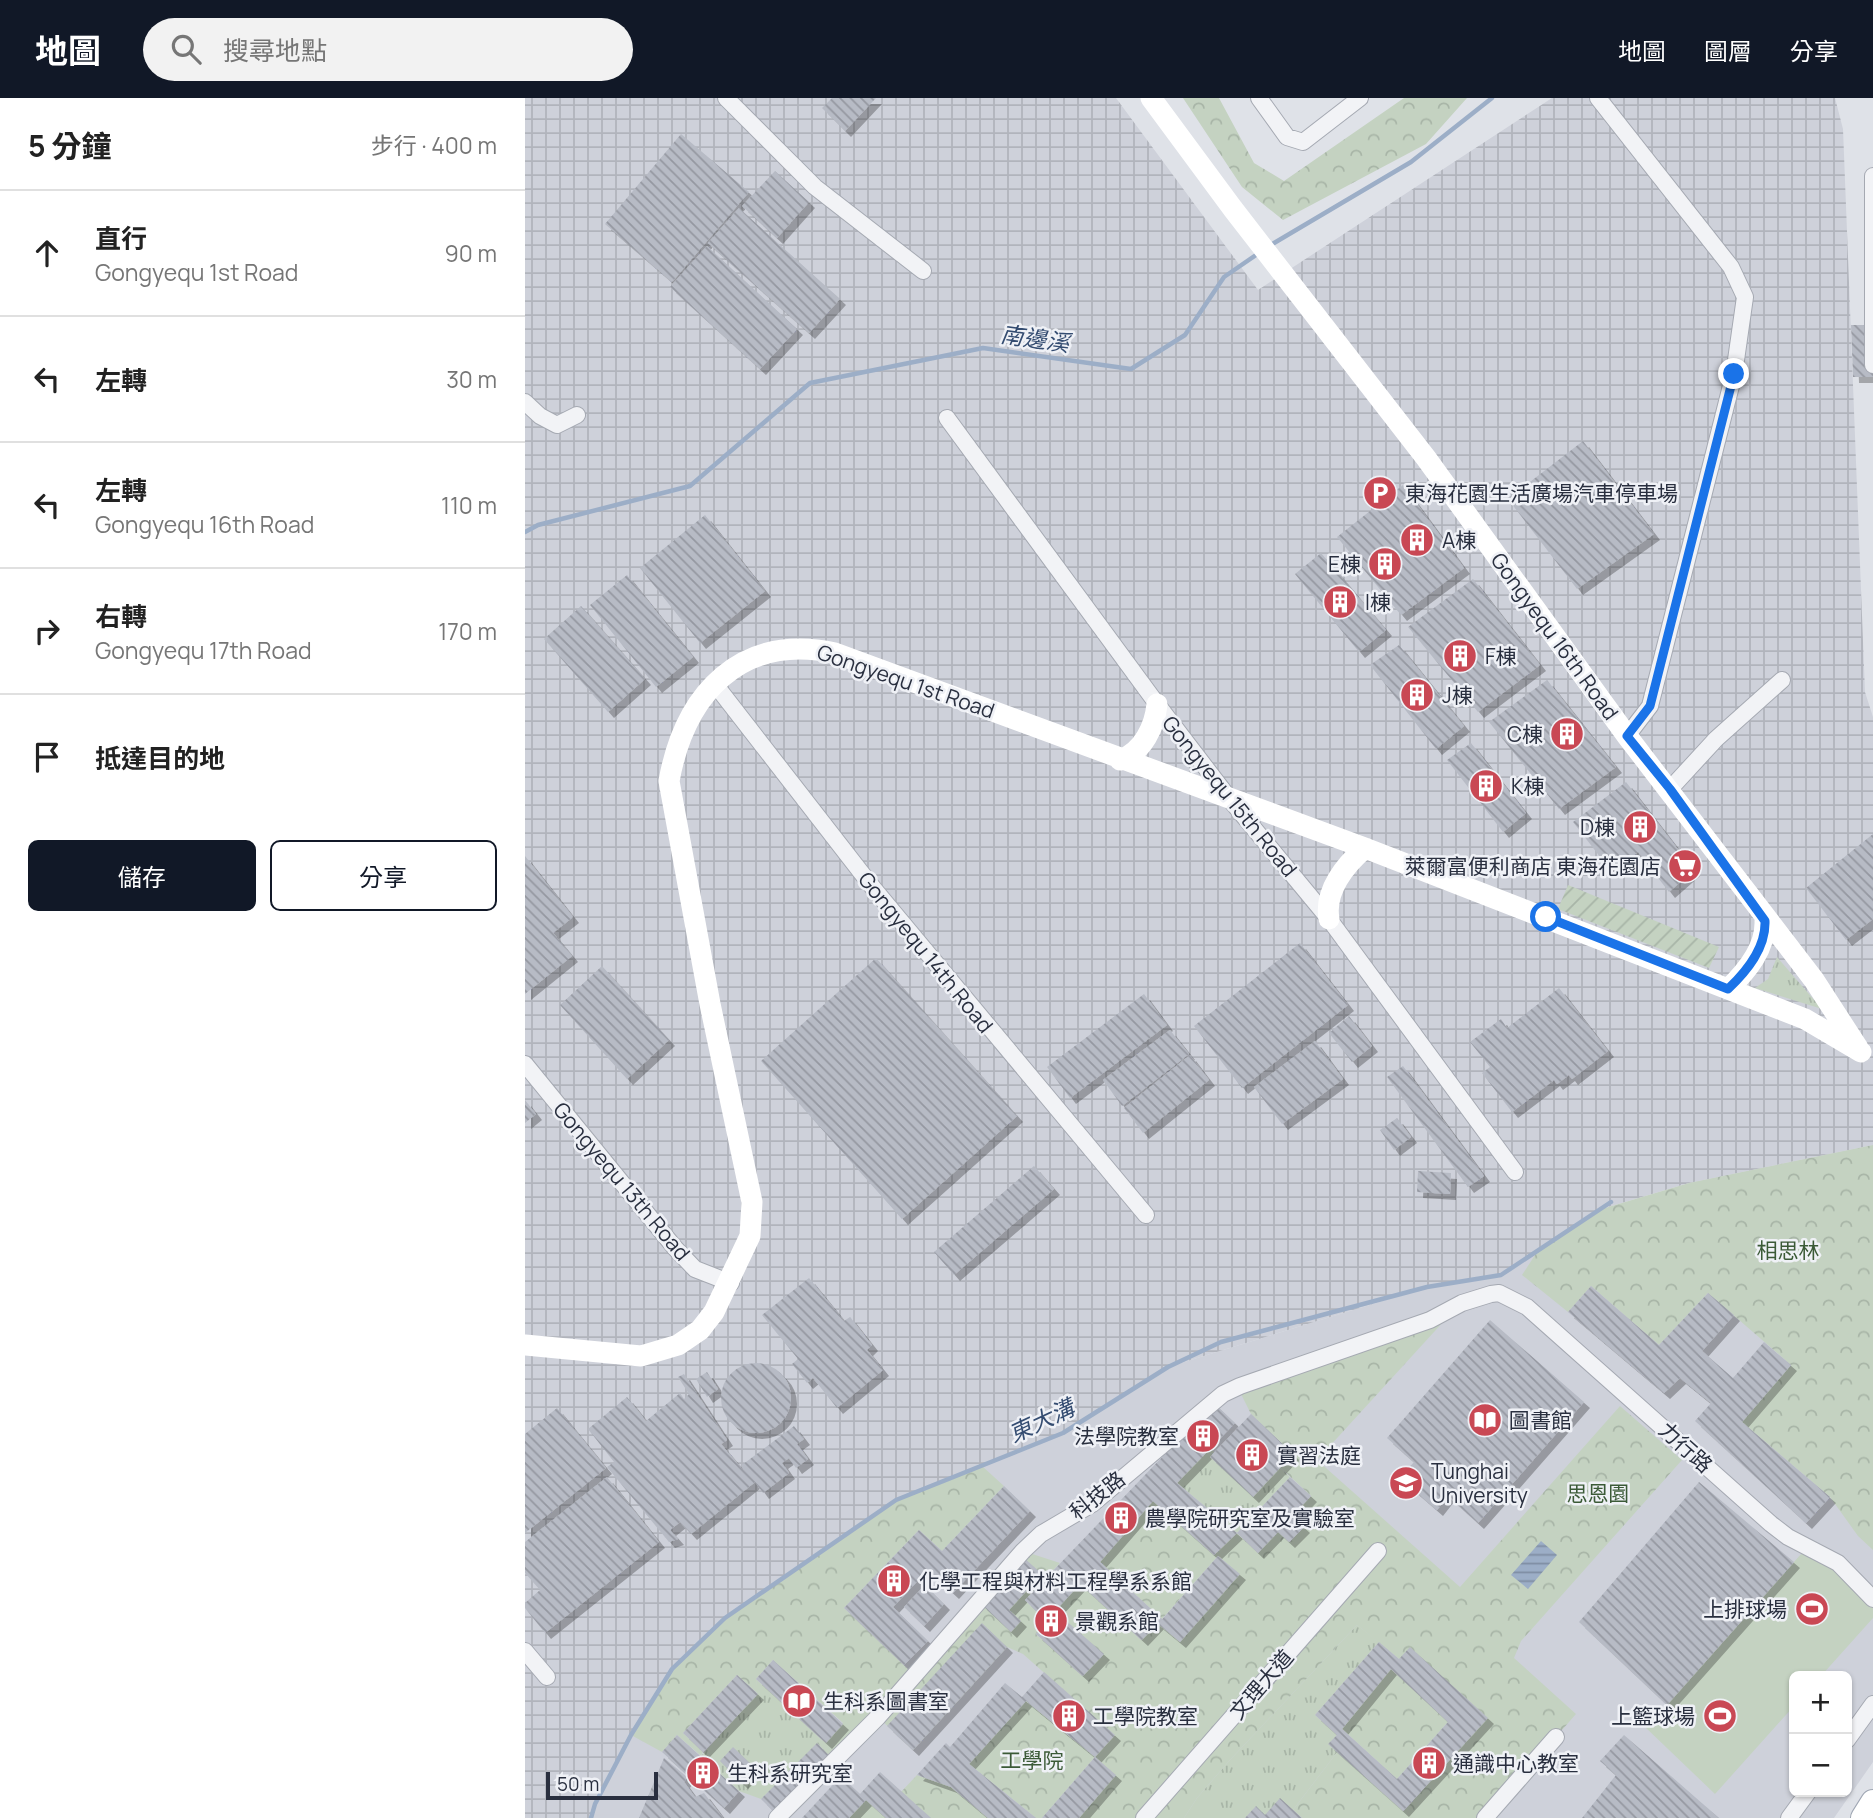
<!DOCTYPE html>
<html lang="zh-TW">
<meta charset="utf-8">
<style>
body{margin:0;font-family:Manrope,"Noto Sans TC",sans-serif;background:#f2f2f2;color:#222}
.controls{position:absolute;right:21px;bottom:21px;display:grid;overflow:hidden;border-radius:10px;box-shadow:0 2px 5px #0004}
.controls button{width:63px;height:63px;display:grid;place-items:center;padding:0;border:0;border-bottom:2px solid #e0e0e0;background:#fff;color:#222;font:35px sans-serif}
.scale{position:absolute;left:21px;bottom:18px;width:112px;box-sizing:border-box;padding-left:7px;border:4px solid #292f3f;border-top:0;font-size:19px;line-height:24px;white-space:nowrap;color:#292f3f;-webkit-text-stroke:5px #eff1f6;paint-order:stroke}
.stop{position:absolute;width:21px;height:21px;margin:-16px;border:5px solid #1a73e8;border-radius:50%;background:#fff}
.stop.end{background:#1a73e8;border-color:#fff;box-shadow:0 2px 7px #0008}
.list{margin:0;padding:0;list-style:none}
h2{display:flex;justify-content:space-between;align-items:center;height:91px;margin:0;padding:0 28px;font-size:30px}
h2 small{font-size:23px;font-weight:400;color:#767676}
.list li{display:grid;grid-template-columns:46px 1fr auto;gap:21px;align-items:center;box-sizing:border-box;height:126px;padding:0 28px;border-top:2px solid #e0e0e0}
.list b{display:block;font-size:26px;white-space:nowrap}
.list p{margin:0;font-size:23px;white-space:nowrap;color:#767676}
.list em{font-size:23px;font-style:normal;color:#767676}
.actions{display:flex;gap:14px;padding:21px 28px}
.actions a{flex:1;padding:16px 0;border:2px solid #111827;border-radius:10px;text-align:center;font-size:24px;color:#111827}
.actions .main{background:#111827;color:#fff}
.icon{flex:none;width:38px;height:38px;fill:none;stroke:currentColor;stroke-width:2;stroke-linecap:round;stroke-linejoin:round}
.map{position:relative;flex:none;width:1348px;height:1720px;overflow:hidden}
header{display:flex;align-items:center;gap:42px;box-sizing:border-box;height:98px;padding:0 35px;background:#111827;color:#fff}
header strong{font-size:33px}
nav{display:flex;gap:38px;margin-inline-start:auto;font-size:24px}
.search{width:490px;height:63px;background:#f2f2f2;display:flex;align-items:center;gap:18px;box-sizing:border-box;padding:0 24px;border-radius:38px;color:#767676;font-size:26px}
main{display:flex}
aside{flex:1;background:#fff}
.map>svg:first-child{display:block}
.built{fill:#ced1da;fill-rule:evenodd}
.industrial{fill:url(#industrial-grid)}
.grass{fill:url(#grass-tufts)}
.forest{fill:url(#forest-crowns)}
.garden{fill:url(#garden-furrows)}
.pitch{fill:#c4d2c1}
.water{fill:url(#water-rules)}
.lines{fill:none;stroke-linecap:round;stroke-linejoin:round}
.stream{stroke:#9caec7;stroke-width:4.5}
.building{fill:url(#building-back-hatch);fill-rule:evenodd;filter:url(#shadow)}
.street-casing{stroke:#a5a9b2;stroke-width:18}
.primary-casing{stroke:#9fa6b3;stroke-width:26}
.street{stroke:#f2f3f6;stroke-width:16}
.secondary{stroke:#fff;stroke-width:21}
.primary{stroke:#fff;stroke-width:24}
.route{stroke:#1a73e8;stroke-width:9}
.labels{text-anchor:middle;dominant-baseline:central;stroke-width:5;stroke-linejoin:round;paint-order:stroke}
.poi-label{font-size:21px;fill:#292f3f;stroke:#eff1f6;text-anchor:start}
.street-label{font-size:21px;fill:#292f3f;stroke:#eff1f6}
.park-label{font-size:21px;fill:#3b5a37;stroke:#eff1f6}
.water-label{font-size:23px;font-style:italic;fill:#344c71;stroke:#eff1f6}
</style>
<header>
<strong>地圖</strong>
<div class="search"><svg class="icon" aria-label="search" viewBox="0 0 24 24"><circle cx="10" cy="10" r="6"/><path d="M15 15l6 6"/></svg>搜尋地點</div>
<nav><a>地圖</a><a>圖層</a><a>分享</a></nav>
</header>
<main>
<aside>
<h2>5 分鐘<small>步行 · 400 m</small></h2>
<ul class="list">
<li><svg class="icon" aria-label="ahead" viewBox="0 0 24 24"><path d="M12 20V5M6 11l6-6 6 6"/></svg><div><b>直行</b><p>Gongyequ 1st Road</p></div><em>90 m</em></li>
<li><svg class="icon" aria-label="left" viewBox="0 0 24 24"><path d="M17 20v-9H6M10 6l-5 5 5 5"/></svg><div><b>左轉</b></div><em>30 m</em></li>
<li><svg class="icon" aria-label="left" viewBox="0 0 24 24"><path d="M17 20v-9H6M10 6l-5 5 5 5"/></svg><div><b>左轉</b><p>Gongyequ 16th Road</p></div><em>110 m</em></li>
<li><svg class="icon" aria-label="right" viewBox="0 0 24 24"><path d="M7 20v-9h11M14 6l5 5-5 5"/></svg><div><b>右轉</b><p>Gongyequ 17th Road</p></div><em>170 m</em></li>
<li><svg class="icon" aria-label="arrive" viewBox="0 0 24 24"><path d="M6 21V4h12l-3 4 3 4H6"/></svg><div><b>抵達目的地</b></div></li>
</ul>
<div class="actions"><a class="main">儲存</a><a>分享</a></div>
</aside>
<div class="map">
<svg width="1348" height="1720" viewBox="0 0 1348 1720">
<defs>
<pattern id="industrial-grid" width="8" height="8" patternUnits="userSpaceOnUse" patternTransform="scale(1.75)"><rect width="8" height="8" fill="#ced1da"/><path d="M0 4h8M4 0v8" fill="none" stroke="#b1b4bc"/></pattern>
<pattern id="grass-tufts" width="24" height="20" patternUnits="userSpaceOnUse" patternTransform="scale(1.75)"><rect width="24" height="20" fill="#c4d2c1"/><path d="M3 7l-1-3M5 7V3M7 7l1-3M15 17l-1-3M17 17v-4M19 17l1-3" fill="none" stroke="#a8b5a7"/></pattern>
<pattern id="forest-crowns" width="20" height="18" patternUnits="userSpaceOnUse" patternTransform="scale(1.75)"><rect width="20" height="18" fill="#c4d2c1"/><path d="M2 6a3 3 0 1 1 6 0M12 15a3 3 0 1 1 6 0" fill="none" stroke="#a8b5a7"/></pattern>
<pattern id="garden-furrows" width="10" height="10" patternUnits="userSpaceOnUse" patternTransform="scale(1.75)"><rect width="10" height="10" fill="#c4d2c1"/><path d="M-1 1l2-2M0 10L10 0M9 11l2-2" fill="none" stroke="#a8b5a7"/></pattern>
<pattern id="water-rules" width="6" height="5" patternUnits="userSpaceOnUse" patternTransform="scale(1.75)"><rect width="6" height="5" fill="#9caec7"/><path d="M0 2.5h6" fill="none" stroke="#7f8ea3"/></pattern>
<pattern id="building-back-hatch" width="6" height="6" patternUnits="userSpaceOnUse" patternTransform="scale(1.75)"><rect width="6" height="6" fill="#b7bbc5"/><path d="M-1 5l2 2M0 0l6 6M5-1l2 2" fill="none" stroke="#9598a1"/></pattern>
<filter id="shadow"><feDropShadow dx="6" dy="6" stdDeviation="0" flood-color="#0004"/></filter>
</defs>
<rect width="100%" height="100%" fill="#dfe2e8"/>
<path class="built" d="M1348,1047V1664L1309,1720H66L70,1706L106,1637L147,1571L200,1520L371,1402L538,1335L643,1269L903,1189L976,1177L1012,1154L1164,1085ZM1269,1578H1322V1694H1269Z"/>
<path class="industrial" d="M0,0H591L733,192L1027,0H1310L1318,31L1340,594L1348,619V1047L1164,1085L1070,1113L976,1177L903,1189L643,1269L538,1335L371,1402L200,1520L147,1571L106,1637L70,1706L66,1720H0Z"/>
<path class="grass" d="M1252,859L1297,911L1230,890L1243,881Z
M685,1350L689,1354L686,1358L755,1369L765,1379L712,1435L652,1385Z
M832,1527L854,1544L790,1617L812,1637L804,1646L813,1653L768,1712L740,1717L731,1709L720,1720H659L672,1700L704,1663Z
M231,1581L297,1642L236,1701L214,1693L176,1658L232,1596Z
M341,1702L361,1720H324Z"/>
<path class="forest" d="M658,0H694L729,65L759,83L879,0H942L901,46L758,122L717,89Z
M1348,1047V1452L1333,1438L1305,1399L1217,1324L1266,1267L1183,1195L1134,1247L1066,1188L1043,1214L997,1177L1012,1154L1070,1113L1164,1085Z
M941,1199L792,1362L935,1489L1095,1308L1157,1362L996,1543L989,1560L1051,1616L960,1720H777L768,1712L813,1653L879,1713L962,1620L874,1561L832,1527L704,1663L672,1700L659,1720H554L590,1677L570,1659L517,1720H511L444,1666L501,1603L569,1658L589,1637L498,1556L482,1549L388,1652L353,1619L309,1663L292,1645L297,1642L300,1644L318,1625L248,1562L231,1581L233,1596L212,1577L158,1635L178,1654L176,1658L152,1637L137,1654L106,1637L147,1571L200,1520L371,1402L457,1368L479,1388L417,1453L394,1432L319,1510L389,1577L498,1453L535,1465L500,1502L513,1515L511,1518L516,1531L511,1536L557,1578L530,1513L555,1486L616,1542L633,1524L655,1544L714,1476L693,1458L637,1521L575,1464L628,1403L689,1457L712,1435L733,1455L753,1434L765,1444L779,1429L767,1418L786,1398L755,1369L768,1356L726,1316L711,1286Z
M866,1571L923,1624L872,1681L817,1631Z
M392,1677L426,1689L463,1720H406L376,1694Z"/>
<path class="garden" d="M1043,787L1194,849L1184,870L1033,811Z"/>
<path class="pitch" d="M1285,1446L1348,1503V1520L1296,1578H1269V1608L1190,1696L1119,1628L1142,1607Z"/>
<path class="water" d="M1016,1443L1032,1457L1003,1491L986,1477Z"/>
<g class="lines">
<path class="stream" d="M744,148L886,64L967,0
M0,434L13,427L165,388L285,285L458,250L606,271L660,237L699,179L734,155
M66,1720L70,1706L106,1637L147,1571L200,1520L371,1402L538,1335L643,1269L696,1244L902,1189L976,1177L1086,1104"/>
</g>
<path class="building" d="M307,0H351L320,33L297,10Z
M156,36L224,94L147,184L80,126Z
M250,73L284,104L252,140L217,108Z
M214,110L315,201L284,235L183,145Z
M182,148L272,231L235,271L145,189Z
M1326,227H1348V279H1328Z
M1058,343L1129,436L1052,491L983,401Z
M878,387L939,470L876,517L812,439Z
M180,417L240,493L175,545L115,470Z
M796,455L861,532L834,554L770,476Z
M102,477L168,559L131,589L65,507Z
M948,481L1015,567L953,614L883,529Z
M56,508L120,581L83,614L19,541Z
M874,547L939,628L911,651L845,567Z
M1022,582L1091,669L1034,711L964,624Z
M946,645L1001,715L978,734L922,662Z
M1101,684L1169,772L1144,794L1113,754L1086,773L1048,724Z
M1348,736V821L1321,842L1281,790Z
M0,758L48,819L28,835L47,858L0,896Z
M775,845L823,907L717,990L669,928Z
M351,860L492,1018L377,1121L236,963Z
M77,868L144,942L102,981L35,907Z
M1034,890L1083,953L1047,981L1044,977L1032,986L1029,982L987,1014L957,975L965,969L945,944L976,921L982,930Z
M619,896L642,927L545,1000L522,969Z
M824,918L847,948L827,964L804,935Z
M645,932L664,956L597,1008L578,982Z
M790,943L818,981L757,1026L729,989Z
M665,957L684,982L618,1035L599,1010Z
M878,968L959,1078L943,1089L862,979Z
M0,1002L11,1016L0,1025Z
M872,1020L886,1039L869,1052L855,1032Z
M509,1068L529,1091L429,1177L409,1154Z
M893,1073L926,1075L925,1096L892,1094Z
M284,1180L319,1223L325,1219L347,1247L342,1252L358,1272L312,1310L288,1280L282,1285L267,1266L273,1261L237,1217Z
M1066,1188L1134,1247L1183,1195L1209,1217L1177,1253L1208,1280L1239,1244L1266,1267L1217,1324L1305,1399L1281,1425L1170,1323L1186,1305L1155,1280L1139,1295L1043,1214Z
M965,1222L1059,1304L953,1425L923,1398L912,1412L875,1380L889,1364L862,1340Z
M196 1300a35 35 0 1 1 70 0a35 35 0 1 1-70 0Z
M182,1274L193,1291L182,1299L171,1281Z
M159,1276L202,1342L196,1346L218,1372L217,1367L269,1328L279,1341L272,1346L283,1361L271,1370L264,1360L257,1365L264,1375L238,1395L230,1384L166,1436L155,1424L145,1432L153,1441L144,1444L82,1369L89,1364L63,1331L102,1299L121,1323L155,1295L159,1301L164,1296L153,1279Z
M689,1305L710,1325L652,1385L712,1435L689,1457L628,1403L575,1464L637,1521L617,1542L555,1486L530,1513L579,1556L558,1578L511,1536L516,1531L511,1518L513,1515L500,1502Z
M32,1310L81,1370L0,1435V1336Z
M726,1316L768,1356L728,1399L685,1359Z
M82,1379L134,1444L20,1535L0,1510V1505L15,1492L0,1475V1444Z
M765,1379L786,1398L767,1418L779,1429L764,1444L753,1434L733,1455L712,1435Z
M1174,1384L1269,1464L1142,1607L1054,1524Z
M479,1388L505,1413L428,1495L403,1472L368,1509L403,1543L379,1567L319,1510L394,1432L417,1453Z
M693,1458L715,1476L655,1544L633,1526Z
M498,1459L517,1476L484,1512L496,1523L486,1534L456,1506Z
M400,1487L419,1506L399,1528L379,1509Z
M457,1525L482,1549L388,1652L362,1628Z
M854,1544L874,1561L885,1549L963,1620L878,1713L803,1646L812,1637L790,1617ZM866,1571L923,1624L872,1681L817,1631Z
M248,1562L318,1626L301,1645L231,1581Z
M519,1574L590,1637L570,1659L591,1677L554,1720H517L570,1659L501,1603L444,1666L511,1720H463L426,1689L392,1677L421,1645L425,1649L480,1585L497,1599Z
M212,1577L233,1596L178,1654L158,1635Z
M152,1637L214,1693L199,1710L137,1654Z
M1099,1637L1194,1720H1057L1091,1677L1075,1663Z
M292,1645L309,1663L253,1718L236,1701Z
M208,1649L231,1671L217,1685L195,1663Z
M139,1660L162,1679L159,1684L170,1699L179,1695L198,1720H114Z
M355,1674L406,1720H361L341,1702L324,1720H277L316,1678L335,1696Z
M755,1700L777,1720H720L731,1708L740,1717Z"/>
<g class="lines">
<g class="street-casing">
<path id="street" d="M201,0L290,89L398,173
M734,0L762,39L778,44L835,0
M1073,0L1206,169L1220,199L1209,276L1125,608L1102,638
M1348,78V267
M0,304L15,318L32,327L52,317
M422,320L632,606L707,704L804,821L990,1074
M189,585L349,791L621,1117
M1145,691L1191,641L1257,582
M0,966L150,1150L170,1171L206,1185
M0,1553L22,1579
M1322,1642L1348,1606
M252,1720L353,1619L498,1453L516,1436L567,1406L698,1296L715,1288L905,1222L937,1205L966,1196L974,1195L1002,1209L1246,1426L1263,1439L1313,1465L1348,1501
M619,1720L853,1453
M960,1720L1031,1639
M1264,1720L1283,1694"/>
</g>
<g class="primary-casing">
<path id="primary" d="M1338,1720L1348,1704"/>
</g>
<use href="#street" class="street"/>
<path class="secondary" d="M626,0L708,111L901,360L1102,638L1289,882L1333,950
M595,662C618,654 630,628 632,606
M804,821C799,793 820,767 840,750
M1203,891C1222,873 1241,850 1240,823
M0,1247L116,1258L153,1247L175,1232L189,1214L225,1138L227,1104L185,906L144,683C160,595 216,535 310,555L840,750L1280,921L1336,954"/>
<use href="#primary" class="primary"/>
</g>
<g class="lines">
<path class="route" d="M1021,819L1203,891C1222,873 1241,850 1240,823L1145,691L1102,638L1125,608L1209,276"/>
</g>
<defs>
<g id="parking-disc" transform="scale(1.75)"><circle r="9.5" fill="#c94854" stroke="#eff1f6"/><path d="M-3.5-5.5H1a3.5 3.5 0 0 1 0 7H-1V5.5H-3.5ZM-1-3.4V-.6H.8a1.4 1.4 0 0 0 0-2.8Z" fill="#fff"/></g>
<g id="building-disc" transform="scale(1.75)"><circle r="9.5" fill="#c94854" stroke="#eff1f6"/><path d="M-4-6H4V6H1V3H-1V6H-4ZM-2.5-4.3h1.7v1.8h-1.7ZM.8-4.3h1.7v1.8H.8ZM-2.5-1h1.7V.8h-1.7ZM.8-1h1.7V.8H.8Z" fill="#fff"/></g>
<g id="supermarket-disc" transform="scale(1.75)"><circle r="9.5" fill="#c94854" stroke="#eff1f6"/><path d="M-6-5.5h2.5l.6 2H6L4.5 2H-2.5L-4.4-4H-6ZM-1.5 3.2a1.3 1.3 0 1 0 .1 0ZM3 3.2a1.3 1.3 0 1 0 .1 0Z" fill="#fff"/></g>
<g id="library-disc" transform="scale(1.75)"><circle r="9.5" fill="#c94854" stroke="#eff1f6"/><path d="M-6-4Q-3-5.5-.7-3.5V5Q-3 3-6 4ZM6-4Q3-5.5 .7-3.5V5Q3 3 6 4Z" fill="#fff"/></g>
<g id="university-disc" transform="scale(1.75)"><circle r="9.5" fill="#c94854" stroke="#eff1f6"/><path d="M0-5L7-2L0 1L-7-2ZM-4 1L0 2.5L4 1V4Q0 6-4 4Z" fill="#fff"/></g>
<g id="stadium-disc" transform="scale(1.75)"><circle r="9.5" fill="#c94854" stroke="#eff1f6"/><path d="M0-5a6.5 5 0 1 0 0 10a6.5 5 0 1 0 0-10ZM-3.5-1.8h7v3.6h-7Z" fill="#fff"/></g>
</defs>
<g fill-rule="evenodd">
<use href="#parking-disc" x="855" y="395"/>
<use href="#building-disc" x="892" y="442"/>
<use href="#building-disc" x="860" y="466"/>
<use href="#building-disc" x="815" y="504"/>
<use href="#building-disc" x="935" y="558"/>
<use href="#building-disc" x="892" y="597"/>
<use href="#building-disc" x="1042" y="636"/>
<use href="#building-disc" x="961" y="688"/>
<use href="#building-disc" x="1115" y="729"/>
<use href="#supermarket-disc" x="1160" y="768"/>
<use href="#library-disc" x="960" y="1322"/>
<use href="#building-disc" x="678" y="1338"/>
<use href="#building-disc" x="727" y="1357"/>
<use href="#university-disc" x="881" y="1385"/>
<use href="#building-disc" x="596" y="1420"/>
<use href="#building-disc" x="369" y="1483"/>
<use href="#stadium-disc" x="1287" y="1511"/>
<use href="#building-disc" x="526" y="1523"/>
<use href="#library-disc" x="274" y="1603"/>
<use href="#building-disc" x="544" y="1618"/>
<use href="#stadium-disc" x="1195" y="1618"/>
<use href="#building-disc" x="904" y="1665"/>
<use href="#building-disc" x="178" y="1675"/>
</g>
<g class="labels">
<g class="poi-label">
<text x="880" y="395">東海花園生活廣場汽車停車場</text>
<text x="917" y="442">A棟</text>
<text x="836" y="466" text-anchor="end">E棟</text>
<text x="840" y="504">I棟</text>
<text x="960" y="558">F棟</text>
<text x="917" y="597">J棟</text>
<text x="1018" y="636" text-anchor="end">C棟</text>
<text x="986" y="688">K棟</text>
<text x="1090" y="729" text-anchor="end">D棟</text>
<text x="1136" y="768" text-anchor="end">萊爾富便利商店 東海花園店</text>
<text x="984" y="1322">圖書館</text>
<text x="654" y="1338" text-anchor="end">法學院教室</text>
<text x="752" y="1357">實習法庭</text>
<text x="906" y="1373">Tunghai<tspan x="906" dy="24">University</tspan></text>
<text x="620" y="1420">農學院研究室及實驗室</text>
<text x="394" y="1483">化學工程與材料工程學系系館</text>
<text x="1262" y="1511" text-anchor="end">上排球場</text>
<text x="550" y="1523">景觀系館</text>
<text x="298" y="1603">生科系圖書室</text>
<text x="568" y="1618">工學院教室</text>
<text x="1170" y="1618" text-anchor="end">上籃球場</text>
<text x="928" y="1665">通識中心教室</text>
<text x="202" y="1675">生科系研究室</text>
</g>
<g class="street-label">
<text transform="translate(1030 538) rotate(54)">Gongyequ 16th Road</text>
<text transform="translate(381 583) rotate(19)">Gongyequ 1st Road</text>
<text transform="translate(705 698) rotate(51)">Gongyequ 15th Road</text>
<text transform="translate(401 854) rotate(51)">Gongyequ 14th Road</text>
<text transform="translate(97 1083) rotate(50)">Gongyequ 13th Road</text>
<text transform="translate(1161 1349) rotate(42)">力行路</text>
<text transform="translate(572 1397) rotate(-38)">科技路</text>
<text transform="translate(736 1586) rotate(-49)">文理大道</text>
</g>
<g class="park-label">
<text x="1263" y="1152">相思林</text>
<text x="1073" y="1395">思恩園</text>
<text x="507" y="1662">工學院</text>
</g>
<g class="water-label">
<text transform="translate(510 240) rotate(8)">南邊溪</text>
<text transform="translate(516 1322) rotate(-25)">東大溝</text>
</g>
</g>
</svg>
<div class="controls">
<button>+</button>
<button>−</button>
</div>
<div class="scale">50 m</div>
<div class="stop" style="left:1021px;top:819px"></div>
<div class="stop end" style="left:1209px;top:276px"></div>
</div>
</main>
